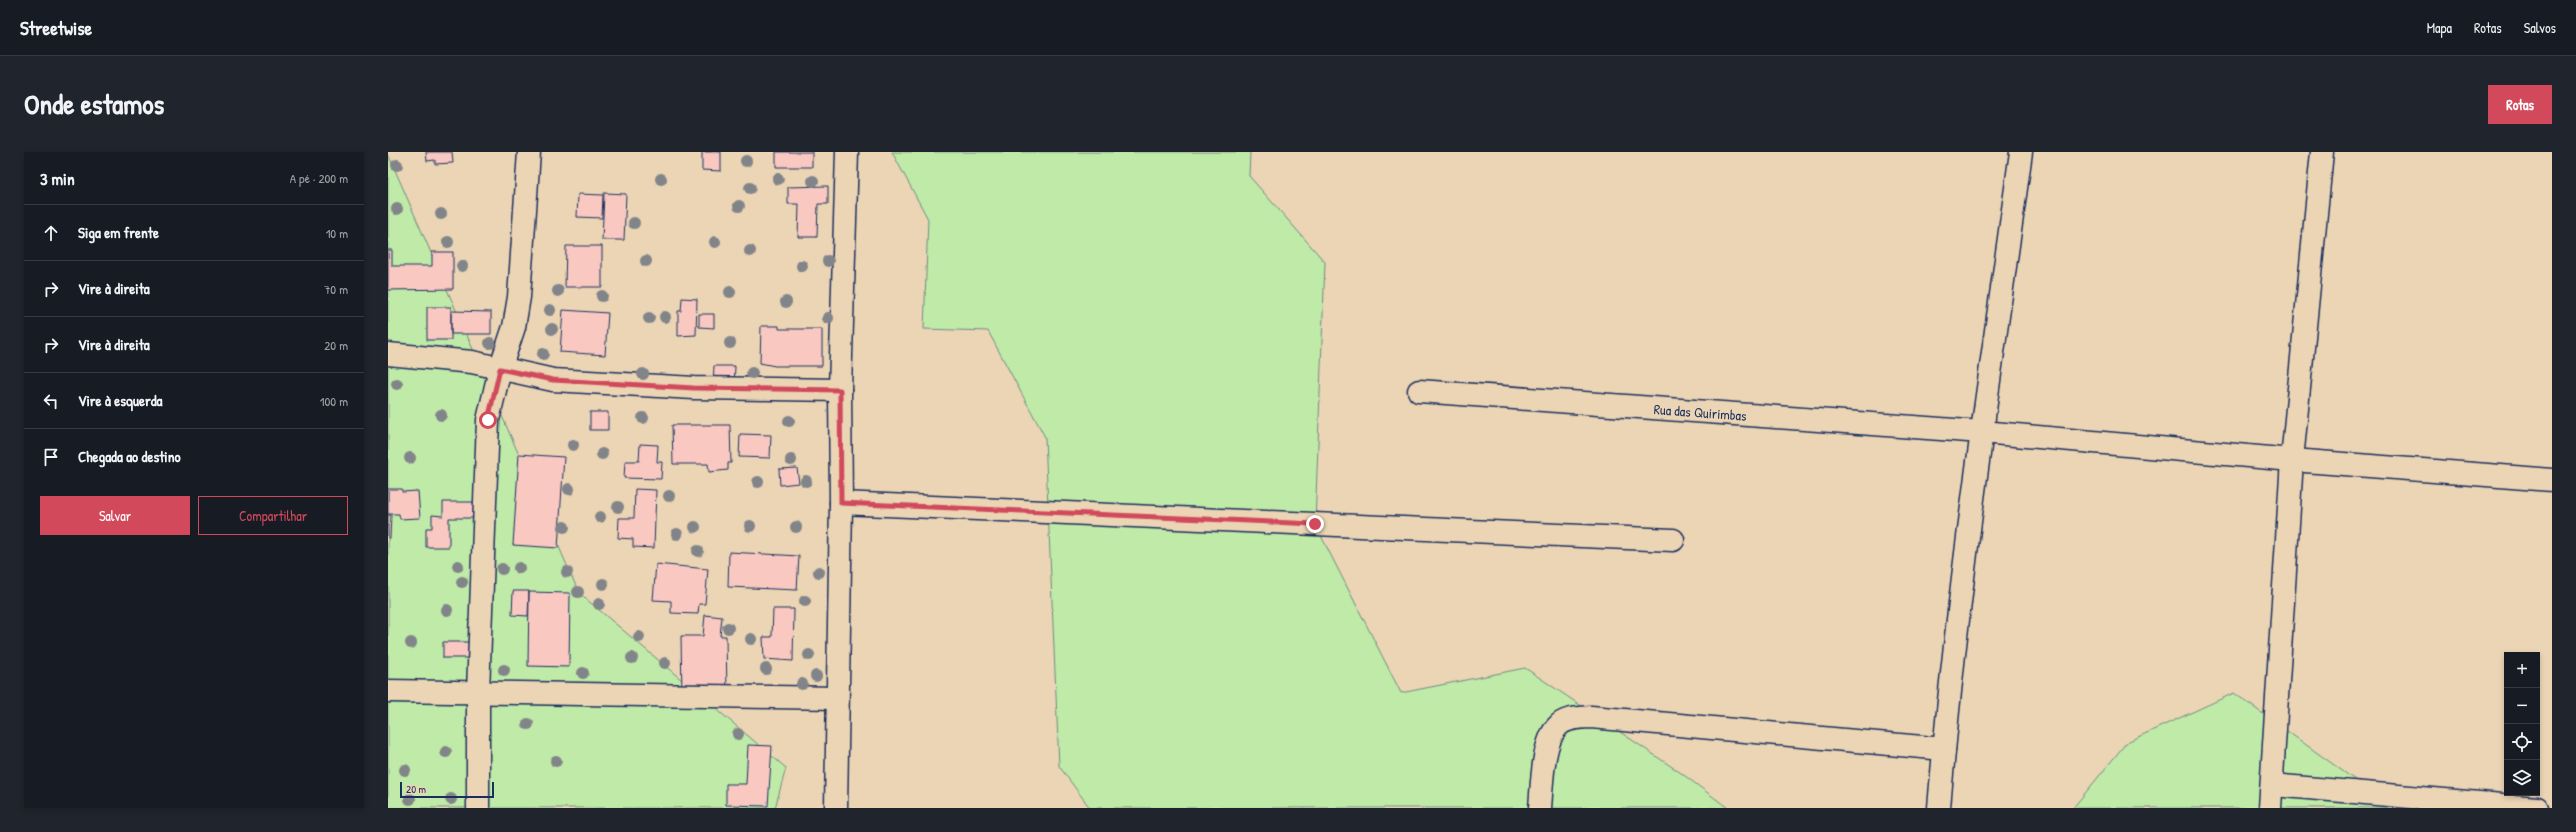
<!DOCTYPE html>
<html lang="pt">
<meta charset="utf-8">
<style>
body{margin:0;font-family:"Patrick Hand",sans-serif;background:#20242c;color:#f1f3f6}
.controls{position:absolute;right:12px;bottom:12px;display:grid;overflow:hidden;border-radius:0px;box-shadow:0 2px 6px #0003}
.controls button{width:36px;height:36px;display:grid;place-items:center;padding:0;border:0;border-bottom:1px solid #363941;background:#171b24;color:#f1f3f6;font:20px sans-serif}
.scale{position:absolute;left:12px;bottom:10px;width:94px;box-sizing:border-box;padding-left:4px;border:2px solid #1b2f5e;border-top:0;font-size:11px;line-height:14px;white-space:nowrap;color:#1b2f5e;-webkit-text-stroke:3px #ebd5b4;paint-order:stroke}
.stop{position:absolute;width:12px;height:12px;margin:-9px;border:3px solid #d1495b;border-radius:50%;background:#fff}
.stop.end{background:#d1495b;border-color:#fff;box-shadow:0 1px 4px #0008}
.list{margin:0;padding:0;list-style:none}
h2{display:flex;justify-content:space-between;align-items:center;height:52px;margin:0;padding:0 16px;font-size:17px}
h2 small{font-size:13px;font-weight:400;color:#9ea1a6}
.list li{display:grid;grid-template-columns:26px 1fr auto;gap:12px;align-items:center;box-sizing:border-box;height:56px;padding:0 16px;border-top:1px solid #363941}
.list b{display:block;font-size:15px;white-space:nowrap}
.list em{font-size:13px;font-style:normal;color:#9ea1a6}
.actions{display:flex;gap:8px;padding:12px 16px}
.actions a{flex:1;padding:9px 0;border:1px solid #d1495b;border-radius:0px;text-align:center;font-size:14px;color:#d1495b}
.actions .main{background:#d1495b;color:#fff}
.icon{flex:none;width:22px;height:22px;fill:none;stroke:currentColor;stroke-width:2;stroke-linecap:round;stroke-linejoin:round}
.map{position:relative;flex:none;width:2164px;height:656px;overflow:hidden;border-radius:0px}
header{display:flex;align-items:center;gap:24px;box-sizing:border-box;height:56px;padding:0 20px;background:#171b24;border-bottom:1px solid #363941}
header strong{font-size:19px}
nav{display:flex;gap:22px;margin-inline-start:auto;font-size:14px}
.intro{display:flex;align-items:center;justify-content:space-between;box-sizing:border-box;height:96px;padding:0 24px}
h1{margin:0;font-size:28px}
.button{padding:10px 18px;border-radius:0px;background:#d1495b;color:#fff;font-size:14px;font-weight:700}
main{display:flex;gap:24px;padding:0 24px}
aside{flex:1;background:#171b24;border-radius:0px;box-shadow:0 2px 6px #0003}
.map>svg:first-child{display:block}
.green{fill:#bfeaa7;stroke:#6d8c82}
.building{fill:#f8c8c1;stroke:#1b2f5e}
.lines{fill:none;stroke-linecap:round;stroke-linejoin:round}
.minor-casing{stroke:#1b2f5e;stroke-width:25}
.minor{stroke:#ebd5b4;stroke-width:22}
.tree{fill:#818489}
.route{stroke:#d1495b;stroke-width:5}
.labels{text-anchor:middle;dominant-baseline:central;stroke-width:3;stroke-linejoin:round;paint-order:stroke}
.street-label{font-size:14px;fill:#1b2f5e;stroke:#ebd5b4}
</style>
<header>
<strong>Streetwise</strong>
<nav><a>Mapa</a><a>Rotas</a><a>Salvos</a></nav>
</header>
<div class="intro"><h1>Onde estamos</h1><a class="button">Rotas</a></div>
<main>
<aside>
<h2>3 min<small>A pé · 200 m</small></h2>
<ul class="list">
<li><svg class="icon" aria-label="ahead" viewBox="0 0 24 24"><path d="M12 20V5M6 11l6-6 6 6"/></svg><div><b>Siga em frente</b></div><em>10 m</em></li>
<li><svg class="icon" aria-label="right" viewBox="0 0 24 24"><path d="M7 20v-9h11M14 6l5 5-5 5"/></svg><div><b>Vire à direita</b></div><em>70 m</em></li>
<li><svg class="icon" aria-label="right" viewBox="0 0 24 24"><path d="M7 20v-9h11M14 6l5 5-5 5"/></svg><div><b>Vire à direita</b></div><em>20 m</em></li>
<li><svg class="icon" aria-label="left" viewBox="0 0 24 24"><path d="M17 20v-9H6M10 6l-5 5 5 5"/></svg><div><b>Vire à esquerda</b></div><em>100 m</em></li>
<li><svg class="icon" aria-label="arrive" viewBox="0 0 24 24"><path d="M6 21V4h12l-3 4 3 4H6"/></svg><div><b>Chegada ao destino</b></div></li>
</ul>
<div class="actions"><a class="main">Salvar</a><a>Compartilhar</a></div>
</aside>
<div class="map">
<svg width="2164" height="656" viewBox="0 0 2164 656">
<rect width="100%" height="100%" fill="#ebd5b4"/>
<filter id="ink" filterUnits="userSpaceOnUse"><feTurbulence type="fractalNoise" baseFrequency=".025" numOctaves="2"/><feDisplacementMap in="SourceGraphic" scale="8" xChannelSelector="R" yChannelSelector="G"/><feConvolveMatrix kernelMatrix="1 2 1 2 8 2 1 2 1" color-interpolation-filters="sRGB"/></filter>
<g filter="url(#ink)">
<path class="green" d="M504,0H862L861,24L937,110L927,372L1013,541L1137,516L1293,621L1340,656H702L671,614L657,285L600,179L536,177L540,67Z
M0,2L191,441L398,616L387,656H0Z
M1846,541L2006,656H1685L1739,590Z"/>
<path class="building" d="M38,0H64L65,11L47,12V8L39,9Z
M314,0H333V19L314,18Z
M388,0H424V15H388Z
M440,34V52H430L429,85H410L411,52H400V35Z
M216,41L238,42L236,88H214Z
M190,42L215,43L214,66L189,65Z
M178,94H214V135H177Z
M0,98H4V114H44V100H65V137L0,138Z
M294,146L309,147L308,183L290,184V159H293Z
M39,155H63V188H39Z
M175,158L220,161L217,203L172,200Z
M63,159L103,160V182H63Z
M311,162H326V176L311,175Z
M373,174H391V177H434V214H387L372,211Z
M326,214H347L346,235L325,234Z
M202,260H220V278H202Z
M284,273H342L343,311H340V318L321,320L320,312H285Z
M352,282L383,283L382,306L351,305Z
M252,292L270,293L269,310H274L273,327L236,326L237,309H251Z
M131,302L176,305L170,396L125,393Z
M409,316L411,331L392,333L391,317Z
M0,337H14V340L30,339L32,366L12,367L11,362H0Z
M247,337L268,338L266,396L245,395V387L230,386L231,366H246Z
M55,350H99V366H61V395H38V376H44V363L55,364Z
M0,363H3L2,386H0Z
M341,400L411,404L409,438L340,435Z
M268,412L320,417L317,452H311L310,462L283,461V449L265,448Z
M125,439H141L140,464L124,463Z
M141,440L182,441L181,515L140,514Z
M385,457H406L405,509L376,507L375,485H384Z
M317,463L334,465L332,484H338L339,543L294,544L293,484H315Z
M55,490H92V506H55Z
M360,593L384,594L380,654L338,653V632H358Z"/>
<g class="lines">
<g class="minor-casing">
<g id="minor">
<path d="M0,202L84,210L165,228L306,236L452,238"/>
<path id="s1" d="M1031,239L1594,280L1904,308L2164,328"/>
<path d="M453,351L1285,388"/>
<path d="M0,539L449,546"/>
<path d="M1884,633L2149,656"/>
<path d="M90,656V540L100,268L112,217L126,175L131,145L141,0"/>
<path d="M448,656L453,351L452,238L459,0"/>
<path d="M1152,656C1154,634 1154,592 1169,575C1177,565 1192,566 1203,565L1556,597"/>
<path d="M1551,656C1569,437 1603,218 1633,0"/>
<path d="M1882,656L1904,308L1934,0"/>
</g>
</g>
<use href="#minor" class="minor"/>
</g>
<g class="tree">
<circle cx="358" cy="9" r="6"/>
<circle cx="9" cy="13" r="6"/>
<circle cx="273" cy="27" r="6"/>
<circle cx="390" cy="27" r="6"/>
<circle cx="425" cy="29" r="6"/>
<circle cx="362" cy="36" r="6"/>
<circle cx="351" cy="54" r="6"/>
<circle cx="9" cy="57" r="6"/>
<circle cx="53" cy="62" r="6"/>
<circle cx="246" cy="71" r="6"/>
<circle cx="60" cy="90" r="6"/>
<circle cx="327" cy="90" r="6"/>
<circle cx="362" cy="99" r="6"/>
<circle cx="258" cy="109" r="6"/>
<circle cx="440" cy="109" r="6"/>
<circle cx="74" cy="114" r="6"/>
<circle cx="414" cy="114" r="6"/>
<circle cx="170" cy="139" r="6"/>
<circle cx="342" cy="140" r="6"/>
<circle cx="214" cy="144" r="6"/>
<circle cx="398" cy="150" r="6"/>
<circle cx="162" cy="158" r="6"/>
<circle cx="277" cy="165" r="6"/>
<circle cx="261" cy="166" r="6"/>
<circle cx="440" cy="166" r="6"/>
<circle cx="164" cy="177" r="6"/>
<circle cx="102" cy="191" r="6"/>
<circle cx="342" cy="191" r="6"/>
<circle cx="155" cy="202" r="6"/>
<circle cx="364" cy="221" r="6"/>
<circle cx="255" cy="222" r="6"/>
<circle cx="9" cy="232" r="6"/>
<circle cx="53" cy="263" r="6"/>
<circle cx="255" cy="266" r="6"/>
<circle cx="401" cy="269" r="6"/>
<circle cx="185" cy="293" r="6"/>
<circle cx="214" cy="302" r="6"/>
<circle cx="22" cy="306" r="6"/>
<circle cx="403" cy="308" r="6"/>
<circle cx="418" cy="329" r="6"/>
<circle cx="370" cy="330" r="6"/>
<circle cx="181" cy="337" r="6"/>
<circle cx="281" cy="344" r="6"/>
<circle cx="230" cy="355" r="6"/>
<circle cx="212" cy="365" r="6"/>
<circle cx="362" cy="374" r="6"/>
<circle cx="176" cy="375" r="6"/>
<circle cx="307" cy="375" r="6"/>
<circle cx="408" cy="375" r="6"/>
<circle cx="289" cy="382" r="6"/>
<circle cx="310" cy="399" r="6"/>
<circle cx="70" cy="414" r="6"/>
<circle cx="131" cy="416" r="6"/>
<circle cx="114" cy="417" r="6"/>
<circle cx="179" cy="420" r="6"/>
<circle cx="431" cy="420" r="6"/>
<circle cx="74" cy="430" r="6"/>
<circle cx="215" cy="432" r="6"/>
<circle cx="190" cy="440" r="6"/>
<circle cx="417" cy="449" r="6"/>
<circle cx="211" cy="452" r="6"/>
<circle cx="59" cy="458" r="6"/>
<circle cx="340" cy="476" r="6"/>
<circle cx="251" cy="485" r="6"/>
<circle cx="363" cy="487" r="6"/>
<circle cx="23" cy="491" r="6"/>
<circle cx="421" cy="503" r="6"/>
<circle cx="244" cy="506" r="6"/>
<circle cx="277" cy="511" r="6"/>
<circle cx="378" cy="517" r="6"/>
<circle cx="116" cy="518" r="6"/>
<circle cx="195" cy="521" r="6"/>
<circle cx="428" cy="524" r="6"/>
<circle cx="414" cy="532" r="6"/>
<circle cx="140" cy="572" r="6"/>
<circle cx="350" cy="582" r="6"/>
<circle cx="58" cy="600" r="6"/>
<circle cx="168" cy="609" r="6"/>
<circle cx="17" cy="618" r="6"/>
<circle cx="22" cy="647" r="6"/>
<circle cx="63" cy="647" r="6"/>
</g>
</g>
<g class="lines" filter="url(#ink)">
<path class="route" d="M100,268L112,217L165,228L306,236L452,238L453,351L927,372"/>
</g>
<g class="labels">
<g class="street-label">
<text stroke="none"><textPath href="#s1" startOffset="282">Rua das Quirimbas</textPath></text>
</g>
</g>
</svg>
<div class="controls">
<button>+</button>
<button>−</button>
<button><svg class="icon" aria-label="locate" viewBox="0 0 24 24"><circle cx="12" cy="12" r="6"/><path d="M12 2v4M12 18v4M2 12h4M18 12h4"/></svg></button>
<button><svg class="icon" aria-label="layers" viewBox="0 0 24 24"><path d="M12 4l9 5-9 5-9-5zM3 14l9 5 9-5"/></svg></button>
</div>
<div class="scale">20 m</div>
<div class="stop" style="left:100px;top:268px"></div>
<div class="stop end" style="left:927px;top:372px"></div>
</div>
</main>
